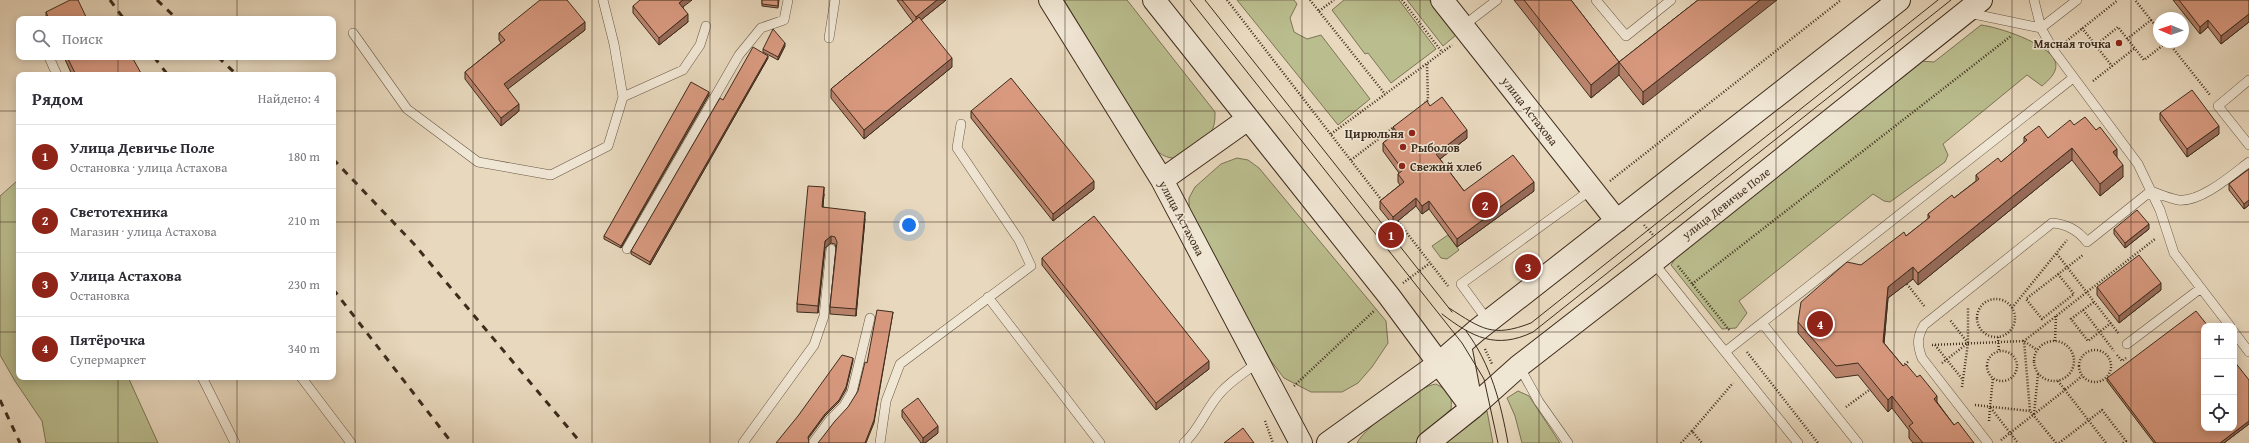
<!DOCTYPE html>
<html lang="ru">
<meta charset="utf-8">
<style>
body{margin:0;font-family:"Gentium Book Plus",serif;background:#f2f2f3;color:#2b2b33}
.controls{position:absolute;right:12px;bottom:12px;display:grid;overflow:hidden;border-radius:8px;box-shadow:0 2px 10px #0003}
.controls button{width:36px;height:36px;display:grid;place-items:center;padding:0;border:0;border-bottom:1px solid #e1e1e2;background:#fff;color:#2b2b33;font:20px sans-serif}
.compass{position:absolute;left:2153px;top:12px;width:36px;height:36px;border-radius:50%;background:#fff;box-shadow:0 2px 10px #0003;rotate:272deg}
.you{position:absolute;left:909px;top:225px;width:14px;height:14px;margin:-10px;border:3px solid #fff;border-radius:50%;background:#1a73e8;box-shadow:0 0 0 6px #1a73e833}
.badge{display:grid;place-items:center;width:26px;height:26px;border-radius:50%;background:#8f2418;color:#fff;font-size:13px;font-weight:700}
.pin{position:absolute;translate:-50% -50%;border:2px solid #fff;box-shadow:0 1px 4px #0006}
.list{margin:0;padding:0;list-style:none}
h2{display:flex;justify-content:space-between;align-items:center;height:52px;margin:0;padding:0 16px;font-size:17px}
h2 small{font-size:13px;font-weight:400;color:#7c7c81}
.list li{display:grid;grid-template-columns:26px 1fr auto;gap:12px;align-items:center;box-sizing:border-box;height:64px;padding:0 16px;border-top:1px solid #e1e1e2}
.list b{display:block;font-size:15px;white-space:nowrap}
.list p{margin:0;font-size:13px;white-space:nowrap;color:#7c7c81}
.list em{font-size:13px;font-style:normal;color:#7c7c81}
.icon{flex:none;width:22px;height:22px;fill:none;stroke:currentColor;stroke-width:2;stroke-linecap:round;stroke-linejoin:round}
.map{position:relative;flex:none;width:2249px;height:443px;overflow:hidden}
.search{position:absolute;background:#fff;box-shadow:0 2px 10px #0003;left:16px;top:16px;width:320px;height:44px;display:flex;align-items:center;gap:10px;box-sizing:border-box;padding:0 14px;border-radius:8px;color:#7c7c81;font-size:15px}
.panel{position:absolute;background:#fff;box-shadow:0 2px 10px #0003;left:16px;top:72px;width:320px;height:308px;border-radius:8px}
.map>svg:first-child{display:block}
.green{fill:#babd8e;stroke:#7c7456}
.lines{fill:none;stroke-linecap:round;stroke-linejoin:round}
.lane-casing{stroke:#685745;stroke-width:10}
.secondary-casing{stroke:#3e2c1d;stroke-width:24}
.path{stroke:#3e2c1d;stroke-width:2.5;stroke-dasharray:1 2;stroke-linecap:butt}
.lane{stroke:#f0e6d4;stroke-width:9}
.secondary{stroke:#f0e6d4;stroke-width:22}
.tram{stroke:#3e2c1d;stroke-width:1}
.rail{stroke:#3e2c1d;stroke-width:3;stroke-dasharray:7 7;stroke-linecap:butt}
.wall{fill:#ba846d;stroke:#3e2c1d}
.shaded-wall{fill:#976b59;stroke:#3e2c1d}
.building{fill:#d8997f;stroke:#3e2c1d}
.grid{fill:none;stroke:#3e2c1d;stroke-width:1;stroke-opacity:0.55}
.poi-dot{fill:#8f2418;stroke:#f0e6d4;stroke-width:1.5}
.labels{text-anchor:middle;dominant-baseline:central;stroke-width:3;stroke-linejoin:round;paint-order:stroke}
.poi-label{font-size:12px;font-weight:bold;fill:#3e2c1d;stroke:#f0e6d4;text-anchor:end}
.street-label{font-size:12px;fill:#3e2c1d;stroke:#f0e6d4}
</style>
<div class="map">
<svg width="2249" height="443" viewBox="0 0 2249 443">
<rect width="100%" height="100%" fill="#e8d8bd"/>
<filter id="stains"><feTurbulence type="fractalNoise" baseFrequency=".005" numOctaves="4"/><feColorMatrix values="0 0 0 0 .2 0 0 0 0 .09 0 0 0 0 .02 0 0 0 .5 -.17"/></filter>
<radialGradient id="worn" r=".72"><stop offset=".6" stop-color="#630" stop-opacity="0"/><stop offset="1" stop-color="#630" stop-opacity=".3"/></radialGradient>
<path class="green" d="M1064,0H1127L1215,112C1215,117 1215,123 1213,128C1210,137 1182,159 1172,158C1164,157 1159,153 1154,148Z
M1237,0H1294L1297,4L1290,18L1294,32L1307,39L1321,35L1370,99L1338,125Z
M1344,0H1399L1436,49L1391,83L1368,53L1365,54L1332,10Z
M1407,0H1429L1456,35L1443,46Z
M1981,25C1998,27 2048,43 2055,61C2059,71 2049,80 2042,86L2027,75L1943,144L1948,155L1945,162L1890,202L1884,201L1873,194L1739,301L1747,313L1736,328L1722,329L1671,265L1682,248L1919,61L1934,62Z
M1237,158L1248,160L1259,168L1386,321L1388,343L1372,367L1358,383L1342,392H1311L1284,378L1271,361L1216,264L1189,212V198L1195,187L1221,164Z
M17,181L19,182V377H128L158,443H46L42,421L15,381L0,355V196Z
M1448,235L1459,250L1447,259L1441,258L1432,246Z
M1436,384C1448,390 1453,396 1451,409L1415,443H1357C1364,428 1420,385 1436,384Z
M1518,391L1529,396L1560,443H1522L1515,416L1507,398Z
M1487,411L1493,443H1446Z"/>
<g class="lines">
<g class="lane-casing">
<path id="lane" d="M1596,0L1626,36L1671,0
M2034,0L2041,28L2054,51L2138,164L2160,210L2174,253L2230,326
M1969,13L2041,28L2077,0
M1463,26L1497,0
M353,33L407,109L478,162L551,175L608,146L623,97L614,44L603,0
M829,38L835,0
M49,57L57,75
M2249,80L2218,106L2249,145
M623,97L683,70L700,45L706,26
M627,249L739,55L761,28L784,20L788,0
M1653,262L1798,443
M988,297L1100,443
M1488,321L1461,284L1592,189
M1762,323L1858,443
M2234,332L2249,352
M2127,344L2201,288
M1725,352L2073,78
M1519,366L1539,402L1568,443
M202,377L235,443
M301,377L351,443
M743,443L814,345L824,316L831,249
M813,443L830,420L844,406L852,392L870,318
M880,443L886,401L900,364L1031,266L1019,240L957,148L961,124
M1184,443C1200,429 1207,406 1222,391C1232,380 1247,371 1258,362
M1988,443L1922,358C1917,345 1917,337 1924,325L2052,223C2067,224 2078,230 2087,242L2151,191C2159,194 2168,198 2178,200C2200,203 2232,175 2249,162"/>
</g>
<g class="secondary-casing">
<path id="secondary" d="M1050,0L1162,180L1301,443
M1154,0L1389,296L1472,408
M1442,0L1617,221
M1162,180L1248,119
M1460,345L1471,403
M1328,443L1438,364L1476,331L1899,0
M1428,443L1472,408L1519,366L1653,262L1981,0"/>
</g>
<path class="path" d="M1227,0L1383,202
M1310,0L1385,94
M1402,0L1442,52
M1319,11L1334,0
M2151,20L2159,30
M2082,28L2112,66
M2127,39L2151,20L2135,0
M2168,42L2210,95
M2064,43L2118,0
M2096,45L2118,27L2144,60L2167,42
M2093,81L2135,48
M1425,103L1428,100L1427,64
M1331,134L1452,45
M1351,160L1394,127
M1610,181L1841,0
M1396,219L1448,286
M1644,225L1654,236
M2057,254L2119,334
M1678,266L1730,331
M2058,274L2074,294L2042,319L2026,299L2083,255
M1403,283L1430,263
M1692,284L2011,36
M1907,284L1925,307
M1977 318a19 19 0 1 1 38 0a19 19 0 1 1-38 0Z
M2012,308L2067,240
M2083,310L2094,302
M2111,323L2088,341L2071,319L2083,310L2114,351
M1998,337L1999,351
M2034 361a20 20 0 1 1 40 0a20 20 0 1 1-40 0Z
M2055,341L2056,316
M1932,345L2024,341L2037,350
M1935,345L1963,380
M1485,349L1492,364
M2079 366a16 16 0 1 1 32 0a16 16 0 1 1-32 0Z
M1987 366a15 15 0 1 1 30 0a15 15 0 1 1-30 0Z
M1747,352L1818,443
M2117,355L2122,361L2126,358
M1942,363L1968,343L1950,320
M1900,368L1909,361
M2058,381L2065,390L2082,376
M1294,386L1375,310
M1962,387L1968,343V307
M1975,405L2030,411
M1846,407L1872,388
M1990,407L1993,378
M2034,414L2038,374
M1265,421L1273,443
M1989,421L1990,407L2018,443
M1692,431L1733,383
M2001,440L2065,390L2106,443
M1681,443L1692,431L1702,443
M2056,443L2030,411L2024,341L2155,239
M2059,443L2102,410L2126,441L2123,443"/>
<use href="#lane" class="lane"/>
<use href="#secondary" class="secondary"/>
<path class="tram" d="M1190,0L1462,343L1484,379L1498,443
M1205,0L1452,312
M1449,308C1482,329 1492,338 1531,323L1938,0
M1442,314C1472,337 1496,350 1533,332L1951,0
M1466,331C1491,364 1501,404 1508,443"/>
<path class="rail" d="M110,0L124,19
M157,0L177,19
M154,57L168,75
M218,57L237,75
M333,159L414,244L581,443
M333,289L452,443
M0,400L20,443"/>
</g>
<path class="wall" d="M762,0H779L778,8L762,6Z
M897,0H946L921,20L952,67L864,139L831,98V89L913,22Z
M1514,0H1571L1619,62L1698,0L1643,105L1619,75L1591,98Z
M2173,0H2249V22L2221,44L2208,27L2200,34Z
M633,6L683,7L688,22L659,45L633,13Z
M46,12L87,19H46Z
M585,30L507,89L519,111L501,126L465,79V72L501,43L499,40V33Z
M785,46L778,60L763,52V49Z
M64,57H106V58L142,75H72Z
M768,58L650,265L631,254V251L723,100Z
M709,95L621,248L604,239V236Z
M1430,106L1467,138L1440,159L1464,191H1534L1457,247L1429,209L1422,214L1416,206L1393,225L1380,209V201L1400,185L1398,182V174L1399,173L1383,151V143L1393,135V127Z
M971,111L1094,189L1053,221L971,118Z
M2160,113L2219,134L2187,157L2160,120Z
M2074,125L2117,157L2123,177L2100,196L2072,160L1918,285L1913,279L1888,298L1884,343L1903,366L1937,402L1954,425L1974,443H1913L1909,438V430L1892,408L1888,412L1858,375L1836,378L1798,333V322L1861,265L1906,236L1928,219V214L1954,198L1976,181V175L2001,162L2024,143V137L2048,138Z
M2249,169V205L2244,209L2229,190V184Z
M824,194L823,207L865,219L856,316L830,314V307L836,248L835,244L831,243L825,248L818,313L797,312V304Z
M2114,229H2149L2125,248L2114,234Z
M1042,258L1209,369L1156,410L1042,265Z
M2097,287L2161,290L2119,323L2097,295Z
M2107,378L2249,424L2224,443H2154L2107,381Z
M902,410L938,433L925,443H921L902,417Z"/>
<path class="shaded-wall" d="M683,0H692L679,10V3Z
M937,0H946L916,24V17Z
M1760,0H1777L1643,105V92Z
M688,14V22L659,45V38Z
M2249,14V22L2221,44V36Z
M2208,20V27L2200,34V27Z
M585,22V30L504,92V84Z
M785,43V46L778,60V57Z
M768,56V58L650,265V262Z
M952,58V67L864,139V130Z
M1619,62V75L1591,98V85Z
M709,92V95L621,248V246Z
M519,104V111L501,126V118Z
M2219,126V134L2187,157V149Z
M1467,130V138L1436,162V154Z
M2072,148V160L1918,285V273Z
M2117,149V161L2113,152Z
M2123,165V177L2100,196V184Z
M1094,181V189L1053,221V214Z
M1534,182V191L1457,247V239Z
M824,187V194L822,215V207Z
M1416,198V206L1393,225V217Z
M2249,200V205L2244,209V204Z
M1429,201V209L1422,214V206Z
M865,212V219L856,316V309Z
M2149,224V229L2125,248V243Z
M831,236V243L825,248L818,313V306L825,241Z
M1913,267V279L1888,298L1883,354V342L1888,287Z
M2161,283V290L2119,323V316Z
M893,312L874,423L866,443H865Z
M853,358V361L846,390L839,402L825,416L808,439V437L825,414Z
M1209,361V369L1156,410V403Z
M1892,396V408L1888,412V400Z
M1937,396V408L1934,399Z
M2249,421V424L2224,443H2220Z
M938,426V433L925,443H923V438Z"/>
<path class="building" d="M70,0H78L87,19H49L46,12Z
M540,0H567L585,22L504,84L519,104L501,118L465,72L505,40L499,33Z
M640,0H683L679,3L688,14L659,38L633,6Z
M762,0H778V6L762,4Z
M902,0H937L916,17Z
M1524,0H1571L1619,62L1591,85Z
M1698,0H1760L1643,92L1619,62Z
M2179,0H2249V14L2221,36L2208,20L2200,27Z
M919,17L952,58L864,130L831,89Z
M773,29L785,43L778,57L763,49Z
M753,47L768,56L650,262L631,251L720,98L723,100Z
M67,57H106V58L107,57H132L142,75H108V74L106,75H76Z
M1011,78L1094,181L1053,214L971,111Z
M691,82L709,92L621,246L604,236Z
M2192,90L2219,126L2187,149L2160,113Z
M1442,97L1467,130L1436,154L1464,191L1513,155L1534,182L1457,239L1429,201L1422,206L1416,198L1393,217L1380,201L1404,182L1398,174L1403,170L1383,143L1397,132L1393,127L1427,101L1430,106Z
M2085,117L2096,130L2100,127L2117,149L2113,152L2123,165L2100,184L2072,148L1918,273L1913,267L1888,287L1883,342L1903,366L1906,364L1917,377L1920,375L1937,396L1934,399L1954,425L1958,422L1974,443H1923L1909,426L1913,423L1892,396L1888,400L1858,363L1836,366L1798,322L1801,302L1847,262L1861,265L1904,232L1906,236L1930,217L1928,214L1952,195L1954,198L1979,179L1976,175L1998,158L2001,162L2027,140L2024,137L2039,126L2048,138L2070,120L2074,125Z
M2249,169V200L2244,204L2229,184Z
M808,186L824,187L822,207L865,212L856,309L830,307L837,242L835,237L831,236L825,241L818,306L797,304Z
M2137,210L2149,224L2125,243L2114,229Z
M1094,216L1209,361L1156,403L1042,258Z
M2139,255L2161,283L2119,316L2097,287Z
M877,310L893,312L874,420L865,443H818L835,421L848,407L858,391L865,362L867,363Z
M2196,311L2208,326H2204V428H2234V361L2249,380V421L2220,443H2156L2107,378Z
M842,355L853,358L846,387L839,400L825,414L808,437L809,443H776L798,416Z
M918,398L938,426L923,438L902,410Z
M1243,428L1254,443H1224Z"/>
<path class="grid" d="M118,0V19M237,0V19M355,0V443M473,0V443M592,0V443M710,0V443M829,0V443M947,0V443M1065,0V443M1184,0V443M1302,0V443M1420,0V443M1539,0V443M1657,0V443M1776,0V443M1894,0V443M2012,0V443M2131,0V443M118,57V75M237,57V75M0,111H19M333,111H2249M0,222H19M333,222H2249M0,332H19M333,332H2204M2234,332H2249M118,377V443M237,377V443"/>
<g class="poi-dot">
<circle cx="2119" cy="43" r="4"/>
<circle cx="1412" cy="133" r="4"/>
<circle cx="1403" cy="147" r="4"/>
<circle cx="1402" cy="166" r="4"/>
</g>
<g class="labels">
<g class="poi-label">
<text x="2111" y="43">Мясная точка</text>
<text x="1404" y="133">Цирюльня</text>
<text x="1411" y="147" text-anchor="start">Рыболов</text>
<text x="1410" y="166" text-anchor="start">Свежий хлеб</text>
</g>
<g class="street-label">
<text transform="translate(1530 111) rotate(52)">улица Астахова</text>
<text transform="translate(1726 203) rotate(-38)">улица Девичье Поле</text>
<text transform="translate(1182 218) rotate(62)">улица Астахова</text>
</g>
</g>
<rect width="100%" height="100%" filter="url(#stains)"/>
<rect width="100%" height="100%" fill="url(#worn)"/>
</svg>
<div class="controls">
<button>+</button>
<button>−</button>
<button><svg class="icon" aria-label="locate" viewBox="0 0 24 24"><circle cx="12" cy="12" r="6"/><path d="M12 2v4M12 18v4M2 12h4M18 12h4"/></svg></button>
</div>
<svg class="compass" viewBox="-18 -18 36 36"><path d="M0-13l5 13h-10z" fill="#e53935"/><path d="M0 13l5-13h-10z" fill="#7c7c81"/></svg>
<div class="you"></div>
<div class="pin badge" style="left:1391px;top:235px">1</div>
<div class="pin badge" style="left:1485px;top:205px">2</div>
<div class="pin badge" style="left:1528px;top:267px">3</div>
<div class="pin badge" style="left:1820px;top:324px">4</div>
<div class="search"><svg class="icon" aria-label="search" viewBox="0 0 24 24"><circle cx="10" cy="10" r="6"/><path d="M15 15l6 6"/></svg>Поиск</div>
<section class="panel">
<h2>Рядом<small>Найдено: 4</small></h2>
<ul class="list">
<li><span class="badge">1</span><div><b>Улица Девичье Поле</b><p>Остановка · улица Астахова</p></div><em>180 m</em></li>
<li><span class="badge">2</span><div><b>Светотехника</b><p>Магазин · улица Астахова</p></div><em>210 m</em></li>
<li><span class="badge">3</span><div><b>Улица Астахова</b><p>Остановка</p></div><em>230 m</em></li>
<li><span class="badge">4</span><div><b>Пятёрочка</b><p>Супермаркет</p></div><em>340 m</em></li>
</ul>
</section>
</div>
